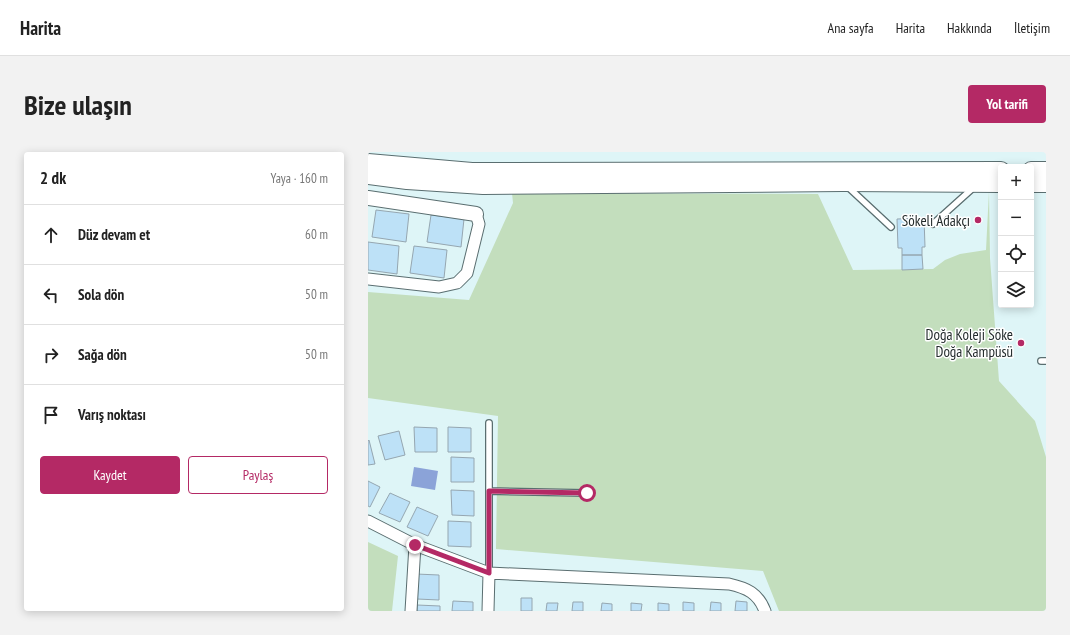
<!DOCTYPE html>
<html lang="tr">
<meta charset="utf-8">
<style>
body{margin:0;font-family:"PT Sans Narrow",sans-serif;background:#f2f2f2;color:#222}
.controls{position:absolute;right:12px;top:12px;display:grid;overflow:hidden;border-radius:4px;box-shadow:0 2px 10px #0003}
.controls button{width:36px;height:36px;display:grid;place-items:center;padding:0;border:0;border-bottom:1px solid #e0e0e0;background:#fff;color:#222;font:20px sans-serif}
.stop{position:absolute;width:12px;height:12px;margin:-9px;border:3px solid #b42965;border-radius:50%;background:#fff}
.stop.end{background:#b42965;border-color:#fff;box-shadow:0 1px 4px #0008}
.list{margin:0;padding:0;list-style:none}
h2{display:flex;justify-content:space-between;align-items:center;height:52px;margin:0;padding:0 16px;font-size:17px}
h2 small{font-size:13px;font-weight:400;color:#767676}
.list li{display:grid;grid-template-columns:26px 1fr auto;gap:12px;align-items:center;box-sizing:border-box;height:60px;padding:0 16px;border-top:1px solid #e0e0e0}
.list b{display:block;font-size:15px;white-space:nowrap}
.list em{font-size:13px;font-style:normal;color:#767676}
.actions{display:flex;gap:8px;padding:12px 16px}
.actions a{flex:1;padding:9px 0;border:1px solid #b42965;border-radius:4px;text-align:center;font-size:14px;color:#b42965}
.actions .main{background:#b42965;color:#fff}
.icon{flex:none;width:22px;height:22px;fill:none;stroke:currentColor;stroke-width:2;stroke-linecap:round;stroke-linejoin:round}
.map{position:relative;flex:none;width:678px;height:459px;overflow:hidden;border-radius:4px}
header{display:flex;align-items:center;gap:24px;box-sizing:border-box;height:56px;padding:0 20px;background:#fff;border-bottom:1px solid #e0e0e0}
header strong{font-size:19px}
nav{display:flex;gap:22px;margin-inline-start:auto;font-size:14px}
.intro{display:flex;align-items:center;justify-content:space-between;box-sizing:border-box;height:96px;padding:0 24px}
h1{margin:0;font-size:28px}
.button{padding:10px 18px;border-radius:4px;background:#b42965;color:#fff;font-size:14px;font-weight:700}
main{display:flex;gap:24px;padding:0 24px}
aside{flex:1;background:#fff;border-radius:4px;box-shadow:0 2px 10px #0003}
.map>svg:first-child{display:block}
.green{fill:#c3debd}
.water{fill:#8ba3d8}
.building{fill:#bde1f7;stroke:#95a6b0}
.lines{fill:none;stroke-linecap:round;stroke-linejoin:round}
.service-casing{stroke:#5a6e70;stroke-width:8}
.minor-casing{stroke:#5a6e70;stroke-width:13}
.tertiary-casing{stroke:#5a6e70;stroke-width:16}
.secondary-casing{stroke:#5a6e70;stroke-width:18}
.service{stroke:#fff;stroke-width:5.5}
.minor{stroke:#fff;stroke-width:11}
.tertiary{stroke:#fff;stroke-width:14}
.secondary{stroke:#fff;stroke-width:16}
.route{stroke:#b42965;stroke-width:5}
.poi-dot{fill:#b42965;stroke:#fff;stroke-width:1.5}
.labels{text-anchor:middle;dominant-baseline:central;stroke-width:3;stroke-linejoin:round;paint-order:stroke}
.poi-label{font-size:15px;fill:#242c2d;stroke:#fff;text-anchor:end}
</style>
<header>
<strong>Harita</strong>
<nav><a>Ana sayfa</a><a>Harita</a><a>Hakkında</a><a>İletişim</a></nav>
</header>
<div class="intro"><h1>Bize ulaşın</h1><a class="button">Yol tarifi</a></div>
<main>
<aside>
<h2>2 dk<small>Yaya · 160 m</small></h2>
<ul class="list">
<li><svg class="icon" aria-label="ahead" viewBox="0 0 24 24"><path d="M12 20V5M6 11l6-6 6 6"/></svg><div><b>Düz devam et</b></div><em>60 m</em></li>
<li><svg class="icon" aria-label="left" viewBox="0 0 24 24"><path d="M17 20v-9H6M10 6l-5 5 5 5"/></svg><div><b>Sola dön</b></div><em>50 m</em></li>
<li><svg class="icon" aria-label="right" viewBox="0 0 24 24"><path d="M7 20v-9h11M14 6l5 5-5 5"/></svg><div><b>Sağa dön</b></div><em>50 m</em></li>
<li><svg class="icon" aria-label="arrive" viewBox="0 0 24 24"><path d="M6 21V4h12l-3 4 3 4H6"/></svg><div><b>Varış noktası</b></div></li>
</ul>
<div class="actions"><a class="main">Kaydet</a><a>Paylaş</a></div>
</aside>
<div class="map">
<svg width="678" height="459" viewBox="0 0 678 459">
<rect width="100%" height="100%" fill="#def5f7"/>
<path class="green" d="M621,39L622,106L631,229L667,269L678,305V459H411L395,419L128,397L130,264L0,246V140L101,148L145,51L144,41L450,42L485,118L565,117L577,108L592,102L618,98Z
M0,390L30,404L24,459H0Z"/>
<path class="water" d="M46,315L70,319L67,338L43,334Z"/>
<path class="building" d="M8,58L41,62L38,90L4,85Z
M63,63L96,67L93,95L59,90Z
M556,66L557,95H554V103H534V96H530L529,67Z
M0,90L31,94L29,122L0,118Z
M46,94L79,98L76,126L42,121Z
M534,103H554L555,117L534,118Z
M46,275L69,276V300H47Z
M80,275L103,276V300H80Z
M31,279L37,303L17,308L10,284Z
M1,288L7,312L0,313V289Z
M83,305L106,306V330H83Z
M0,329L12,335L2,355L0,354Z
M83,338L106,339V364L84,363Z
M22,341L42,350L32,370L11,361Z
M49,355L70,364L60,384L39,375Z
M80,369L103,370V395L80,394Z
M48,422L71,423V448L49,447Z
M153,446H164V459H153Z
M85,449L105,450V459H84Z
M368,449L379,450V459H367Z
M205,450H215V459H204Z
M315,450L326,451V459H315Z
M343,450L353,451V459H342Z
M179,451H190L189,459H178Z
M234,451L244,452V459H233Z
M263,451L274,452L273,459H263Z
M290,451L301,452V459H290Z
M49,453L72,454V459H49Z"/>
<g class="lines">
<g class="service-casing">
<path id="service" d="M479,34L523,75
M565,72L605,36
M673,209H678
M121,271V421
M121,339L219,341"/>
</g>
<g class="minor-casing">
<path id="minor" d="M0,127L71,135L89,131L99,121L111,72L108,62
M0,369L47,393L121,421L361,432C379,436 390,441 397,459
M43,459L47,393
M120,459L121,421"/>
</g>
<g class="tertiary-casing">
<path id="tertiary" d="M0,46L108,62"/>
</g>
<g class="secondary-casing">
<path id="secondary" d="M0,10L104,19L633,18
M663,18H678
M0,24L39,29L115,34L475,31L633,32
M663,32H678"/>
</g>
<use href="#service" class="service"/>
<use href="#minor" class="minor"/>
<use href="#tertiary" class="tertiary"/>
<use href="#secondary" class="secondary"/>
</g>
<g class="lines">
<path class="route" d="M47,393L121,421V339L219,341"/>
</g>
<g class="poi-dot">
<circle cx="610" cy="68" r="4"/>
<circle cx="653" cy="191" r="4"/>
</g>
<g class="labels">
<g class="poi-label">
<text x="602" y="68">Sökeli Adakçı</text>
<text x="645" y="182">Doğa Koleji Söke<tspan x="645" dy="17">Doğa Kampüsü</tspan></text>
</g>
</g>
</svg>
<div class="controls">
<button>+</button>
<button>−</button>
<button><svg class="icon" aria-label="locate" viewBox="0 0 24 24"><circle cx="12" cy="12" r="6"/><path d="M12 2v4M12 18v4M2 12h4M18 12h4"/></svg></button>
<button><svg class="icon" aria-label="layers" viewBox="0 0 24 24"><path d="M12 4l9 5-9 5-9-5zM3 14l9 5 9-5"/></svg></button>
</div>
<div class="stop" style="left:219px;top:341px"></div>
<div class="stop end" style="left:47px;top:393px"></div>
</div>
</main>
